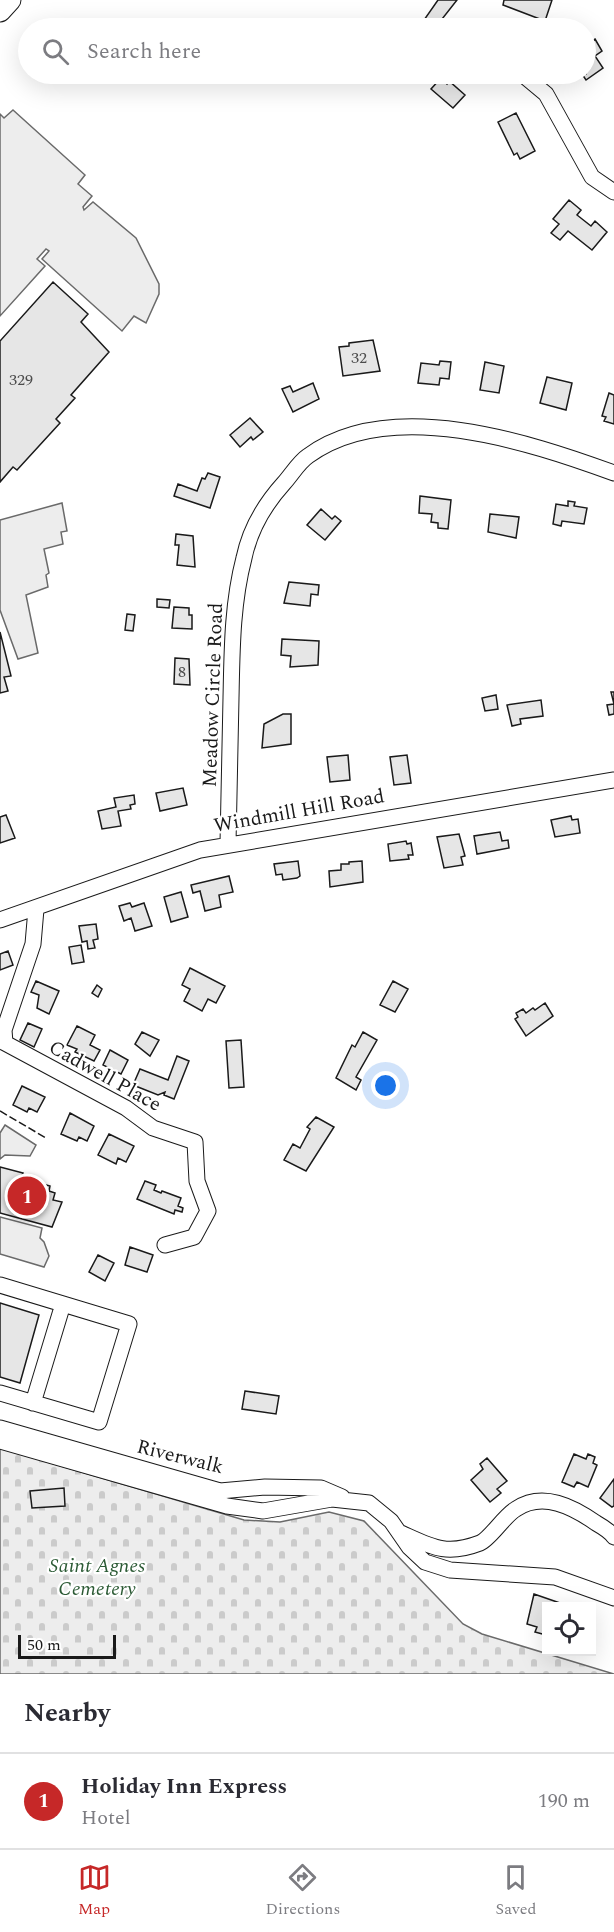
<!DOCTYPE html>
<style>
body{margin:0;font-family:Spectral,serif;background:#f7f7f7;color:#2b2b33}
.controls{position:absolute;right:18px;bottom:18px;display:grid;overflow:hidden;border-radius:0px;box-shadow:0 6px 24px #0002}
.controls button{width:54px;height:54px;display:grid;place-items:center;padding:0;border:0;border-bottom:2px solid #e1e1e2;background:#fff;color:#2b2b33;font:30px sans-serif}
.scale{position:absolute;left:18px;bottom:15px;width:98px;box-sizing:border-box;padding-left:6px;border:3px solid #1a1a1a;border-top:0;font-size:16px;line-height:21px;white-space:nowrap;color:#1a1a1a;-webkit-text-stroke:4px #fff;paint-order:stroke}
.you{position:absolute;left:386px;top:1086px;width:21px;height:21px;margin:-15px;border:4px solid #fff;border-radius:50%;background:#1a73e8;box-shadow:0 0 0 9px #1a73e833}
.badge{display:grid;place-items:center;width:39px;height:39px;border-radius:50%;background:#c62828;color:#fff;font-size:20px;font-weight:700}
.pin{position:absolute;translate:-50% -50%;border:3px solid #fff;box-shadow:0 2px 6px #0006}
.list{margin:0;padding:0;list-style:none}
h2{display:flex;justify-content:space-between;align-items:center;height:78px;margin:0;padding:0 24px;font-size:26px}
h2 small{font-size:20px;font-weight:400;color:#7c7c81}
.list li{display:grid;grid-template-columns:39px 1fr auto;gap:18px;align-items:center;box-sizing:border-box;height:96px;padding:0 24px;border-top:2px solid #e1e1e2}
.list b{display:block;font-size:22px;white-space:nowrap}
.list p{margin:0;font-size:20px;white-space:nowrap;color:#7c7c81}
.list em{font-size:20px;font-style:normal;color:#7c7c81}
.icon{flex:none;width:33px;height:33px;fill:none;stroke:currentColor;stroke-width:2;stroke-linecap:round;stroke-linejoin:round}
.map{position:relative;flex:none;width:614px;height:1674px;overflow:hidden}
.search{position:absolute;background:#fff;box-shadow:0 6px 24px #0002;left:18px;right:18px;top:18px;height:66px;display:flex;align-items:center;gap:15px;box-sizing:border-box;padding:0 21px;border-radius:33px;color:#7c7c81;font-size:22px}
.sheet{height:174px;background:#fff}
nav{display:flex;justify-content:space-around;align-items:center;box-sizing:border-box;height:84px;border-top:2px solid #e1e1e2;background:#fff;font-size:16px;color:#7c7c81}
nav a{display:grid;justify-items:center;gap:3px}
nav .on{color:#c62828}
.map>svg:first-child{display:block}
.cemetery{fill:url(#cemetery-stones);stroke:#6a6a6a;stroke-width:1.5}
.built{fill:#ededed;stroke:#6a6a6a;stroke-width:1.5}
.building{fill:#e6e6e6;stroke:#1a1a1a;stroke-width:1.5}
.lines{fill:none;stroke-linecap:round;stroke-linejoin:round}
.minor-casing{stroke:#1a1a1a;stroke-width:17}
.highway-casing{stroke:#1a1a1a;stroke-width:23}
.minor{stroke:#fff;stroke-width:15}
.highway{stroke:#fff;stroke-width:21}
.fence{stroke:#1a1a1a;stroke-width:1.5;stroke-dasharray:8 3;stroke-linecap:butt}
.labels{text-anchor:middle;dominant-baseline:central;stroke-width:4.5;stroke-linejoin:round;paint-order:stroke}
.number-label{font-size:16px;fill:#4d4d4d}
.street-label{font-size:20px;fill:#1a1a1a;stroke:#fff}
.park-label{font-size:20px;font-style:italic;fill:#2b5a34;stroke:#fff}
</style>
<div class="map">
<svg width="614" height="1674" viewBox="0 0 614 1674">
<defs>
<pattern id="cemetery-stones" width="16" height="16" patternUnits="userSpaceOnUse" patternTransform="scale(1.5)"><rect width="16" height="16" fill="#ededed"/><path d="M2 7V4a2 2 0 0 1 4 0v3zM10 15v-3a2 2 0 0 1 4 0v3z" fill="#cbcbcb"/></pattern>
</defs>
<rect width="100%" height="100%" fill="#fff"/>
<path class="cemetery" d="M0,1448L244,1520L280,1522L329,1512L364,1521L463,1624L482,1634L614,1674H0Z"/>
<path class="built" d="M13,110L85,175L78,184L92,196L83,207L84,210L93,202L136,238L159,284V294L146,323L134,316L122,331L42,259L49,251L46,249L37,259L45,266L0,316V114L4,118Z
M62,503L67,531L61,532L63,544L44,549L49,573L46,575L48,587L26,595L38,653L18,659L0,610V520Z
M5,1125L36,1145L30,1156L5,1155L0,1159V1133Z
M0,1217L42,1228L40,1238L44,1242L49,1256L44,1267L0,1254Z"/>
<path class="building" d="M438,0H457L435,28L424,20Z
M504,0H552L545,21L503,5Z
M595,39L602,51L595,56L603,68L586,80L582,74H586V45Z
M441,78L447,84L449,81L465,95L453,108L431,89Z
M516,113L535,151L520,159L517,153L514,155L498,122Z
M569,200L581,210L577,215L591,226L595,221L607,232L592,250L568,231L560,240L551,233L559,224L553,219Z
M53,282L88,314L81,322L109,352L71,395L75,398L56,419L60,423L17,470L13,467L0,482V341Z
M373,340L380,371L343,376L339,347L349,346V343Z
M440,361L451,362L449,379L440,378L439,385L418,383L421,363L439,365Z
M485,362L504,366L499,393L480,390Z
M547,377L572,383L566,410L540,403Z
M313,383L319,399L293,412L282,389L290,386L293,392Z
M609,393L614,395V424L604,421L606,417L602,416Z
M250,418L263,432L253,440L251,437L240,447L230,435Z
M208,473L220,477L210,508L174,496L178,484L197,491L202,478L205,479Z
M420,496L451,500L448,529L438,528V523L431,522L432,514L419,513Z
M568,501L575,502L574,506L587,508L584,524L562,521L561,526L553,524L556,504L568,506Z
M321,509L332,519L335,516L341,521L325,540L307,525Z
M490,514L519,517L516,538L488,532Z
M176,534L193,536L195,567L177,565L179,545H175Z
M289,582L319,585L318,595L311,594L310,606L284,603Z
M157,599L170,600L169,608L157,607Z
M174,607L189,608V615H192V629L172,628Z
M127,614L135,615L133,631L125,630Z
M0,632L11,676L4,677L8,691L0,693Z
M282,639L319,641L318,665L290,667L291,656L281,655Z
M175,658L189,659L190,685L174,684Z
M611,692H614V714L609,715L607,705L614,704Z
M496,695L498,709L485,711L482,698Z
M541,700L543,716L520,719L521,724L512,726L507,705Z
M283,714H291V744L262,748L264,724Z
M348,755L350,780L330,782L327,757Z
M407,755L411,783L394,785L390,757Z
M183,788L187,805L160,811L156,793Z
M134,795L135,804L130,805L131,809L118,811L121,826L102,829L98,811L116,807L114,798Z
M6,815L15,838L0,843V817Z
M571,816L572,820L578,819L580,833L555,837L551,820Z
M500,832L502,841L508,840L509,848L477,854L474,836Z
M459,834L465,856L461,857L463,865L444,868L437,837Z
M406,841L407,844L411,843L413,855H408L409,859L390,861L388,844Z
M298,861L300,876L297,878L283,880L282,874L276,875L274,864Z
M362,861L363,882L330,887L329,871L341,870V864H349V862Z
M229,876L233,892L219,895L221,907L205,911L200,891L193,893L191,885Z
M181,892L188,917L171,922L164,897Z
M130,903L132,907L144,903L152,926L135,931L131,918L124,921L119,906Z
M96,924L98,939L93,940L95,948L88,949L87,941L82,942L79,926Z
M81,945L84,962L72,964L69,947Z
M8,951L13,965L0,970V954Z
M190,968L225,986L216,1003L208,999L202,1011L184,1001L190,989L182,985Z
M36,981L59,991L49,1014L37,1008L39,995L31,992Z
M393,981L408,989L395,1012L380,1005Z
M97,985L102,989L98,997L92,993Z
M545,1003L553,1016L526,1036L515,1019L518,1017L516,1013L523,1009L526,1013L533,1008L535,1010Z
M28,1023L42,1029L34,1047L20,1040Z
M77,1026L95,1035L90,1045L100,1050L94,1061L75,1052L77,1049L67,1045Z
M142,1032L159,1040L150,1056L135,1044Z
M363,1032L377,1040L356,1077L361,1080L356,1090L336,1078L352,1045L355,1047Z
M241,1040L244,1087L229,1088L226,1041Z
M110,1050L128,1060L121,1074L103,1065Z
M177,1056L189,1061L174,1099L164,1095L165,1092L158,1095L133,1085L140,1069L168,1080Z
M22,1086L45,1097L37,1112L29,1108L27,1112L13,1105Z
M70,1113L94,1126L87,1141L79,1137L77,1141L61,1134Z
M316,1117L334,1127L306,1171L284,1160L293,1144L300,1148L310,1129L307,1127Z
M109,1134L134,1146L126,1162L118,1158L116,1164L98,1155Z
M0,1167L23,1173L21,1178L50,1186L49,1191L55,1193L53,1200L62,1202L52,1227L0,1213Z
M145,1181L156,1185L154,1190L161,1193L162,1191L181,1198L178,1206L183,1208L182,1212L175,1210L174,1214L137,1199Z
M130,1247L153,1255L147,1272L125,1265Z
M98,1255L114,1263L105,1281L89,1272Z
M0,1303L39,1315L20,1383L0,1377Z
M245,1391L279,1396L276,1414L242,1409Z
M574,1454L586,1459L588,1454L595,1457L593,1463L597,1465L588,1487L577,1482L574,1487L562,1482Z
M487,1458L507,1481L497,1489L501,1493L490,1502L471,1480L483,1469L480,1464Z
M614,1479V1506L612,1507L600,1498Z
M64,1488L65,1506L32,1508L30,1491Z
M534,1594L560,1603L559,1606H546V1635L535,1632L537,1627L527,1624Z"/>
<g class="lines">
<g class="minor-casing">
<path id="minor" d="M522,74L546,94L592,177L614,192
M228,843C229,795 230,746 231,698C232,651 232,604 244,558C250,529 265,504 284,483C292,474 299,462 308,456C390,396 529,442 614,473
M36,909L33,944L4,1030L5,1043L126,1108L153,1128L195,1142L197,1181L208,1211L194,1237L165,1245
M0,920L200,850L614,780
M0,1285L129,1324L99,1422L0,1393
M33,1403L63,1304
M0,1428L220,1491L265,1487L321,1488L342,1497
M0,1441L227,1506L263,1511L332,1499L369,1503L391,1521L409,1547L425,1562L450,1570L555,1577L614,1598
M401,1533C432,1547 446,1556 480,1543C490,1539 504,1516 516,1509C543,1491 573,1507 596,1523C603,1527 610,1531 614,1537"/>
</g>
<g class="highway-casing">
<path id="highway" d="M0,11L10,0"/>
</g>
<use href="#minor" class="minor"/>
<use href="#highway" class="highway"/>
<path class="fence" d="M0,1111L46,1138"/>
</g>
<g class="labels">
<g class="number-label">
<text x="359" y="358">32</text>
<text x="21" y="380">329</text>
<text x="182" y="672">8</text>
</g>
<g class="street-label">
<text transform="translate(213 695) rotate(-88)">Meadow Circle Road</text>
<text transform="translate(299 811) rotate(-10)">Windmill Hill Road</text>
<text transform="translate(105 1076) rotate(29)">Cadwell Place</text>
<text transform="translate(180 1457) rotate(14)">Riverwalk</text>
</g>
<g class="park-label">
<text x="97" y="1566">Saint Agnes<tspan x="97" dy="23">Cemetery</tspan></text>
</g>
</g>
</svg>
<div class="controls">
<button><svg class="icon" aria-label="locate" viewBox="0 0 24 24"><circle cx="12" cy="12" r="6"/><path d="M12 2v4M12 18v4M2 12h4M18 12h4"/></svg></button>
</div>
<div class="scale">50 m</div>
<div class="you"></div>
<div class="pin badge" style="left:27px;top:1196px">1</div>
<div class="search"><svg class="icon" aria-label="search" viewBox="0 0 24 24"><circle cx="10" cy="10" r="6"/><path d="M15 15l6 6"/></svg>Search here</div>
</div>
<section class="sheet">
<h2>Nearby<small></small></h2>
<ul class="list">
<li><span class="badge">1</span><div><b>Holiday Inn Express</b><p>Hotel</p></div><em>190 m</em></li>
</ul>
</section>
<nav>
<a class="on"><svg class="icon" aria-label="map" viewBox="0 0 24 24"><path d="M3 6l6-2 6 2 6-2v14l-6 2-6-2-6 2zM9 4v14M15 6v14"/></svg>Map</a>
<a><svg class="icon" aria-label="directions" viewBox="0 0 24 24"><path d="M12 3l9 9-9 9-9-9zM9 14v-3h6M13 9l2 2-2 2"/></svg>Directions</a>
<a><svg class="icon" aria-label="saved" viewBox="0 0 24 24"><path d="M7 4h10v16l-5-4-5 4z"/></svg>Saved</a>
</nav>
